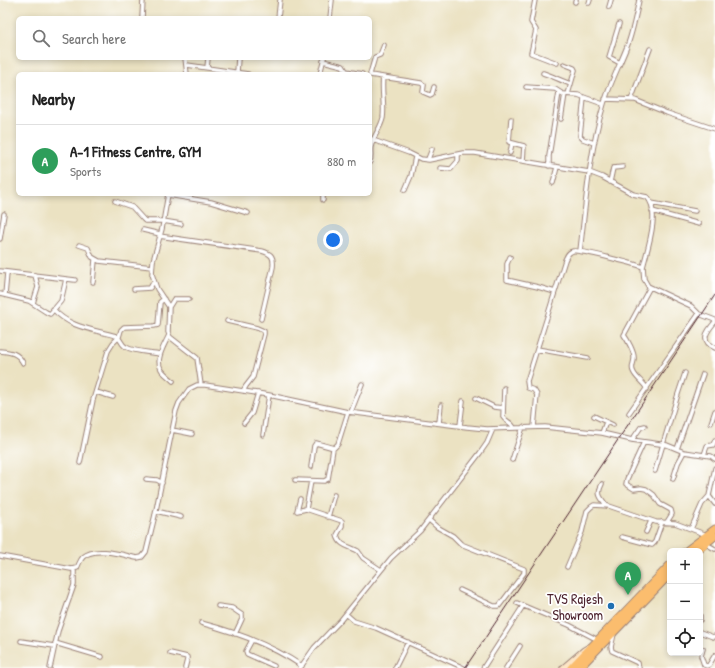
<!DOCTYPE html>
<meta charset="utf-8">
<style>
body{margin:0;font-family:"Patrick Hand",sans-serif;background:#f2f2f2;color:#222}
.controls{position:absolute;right:12px;bottom:12px;display:grid;overflow:hidden;border-radius:6px;box-shadow:0 2px 6px #0003}
.controls button{width:36px;height:36px;display:grid;place-items:center;padding:0;border:0;border-bottom:1px solid #e0e0e0;background:#fff;color:#222;font:20px sans-serif}
.you{position:absolute;left:333px;top:240px;width:14px;height:14px;margin:-10px;border:3px solid #fff;border-radius:50%;background:#1a73e8;box-shadow:0 0 0 6px #1a73e833}
.badge{display:grid;place-items:center;width:26px;height:26px;border-radius:50%;background:#1f6fb2;color:#fff;font-size:13px;font-weight:700}
.pin{position:absolute;translate:-50% -33px;filter:drop-shadow(0 1px 2px #0008)}
.pin::after{content:'';position:absolute;top:21px;width:14px;height:12px;background:inherit;clip-path:polygon(0 0,100% 0,50% 100%)}
.list{margin:0;padding:0;list-style:none}
h2{display:flex;justify-content:space-between;align-items:center;height:52px;margin:0;padding:0 16px;font-size:17px}
h2 small{font-size:13px;font-weight:400;color:#767676}
.list li{display:grid;grid-template-columns:26px 1fr auto;gap:12px;align-items:center;box-sizing:border-box;height:72px;padding:0 16px;border-top:1px solid #e0e0e0}
.list b{display:block;font-size:15px;white-space:nowrap}
.list p{margin:0;font-size:13px;white-space:nowrap;color:#767676}
.list em{font-size:13px;font-style:normal;color:#767676}
.icon{flex:none;width:22px;height:22px;fill:none;stroke:currentColor;stroke-width:2;stroke-linecap:round;stroke-linejoin:round}
.map{position:relative;flex:none;width:715px;height:668px;overflow:hidden}
.search{position:absolute;background:#fff;box-shadow:0 2px 6px #0003;left:16px;top:16px;width:356px;height:44px;display:flex;align-items:center;gap:10px;box-sizing:border-box;padding:0 14px;border-radius:6px;color:#767676;font-size:15px}
.panel{position:absolute;background:#fff;box-shadow:0 2px 6px #0003;left:16px;top:72px;width:356px;height:124px;border-radius:6px}
.map>svg:first-child{display:block}
.lines{fill:none;stroke-linecap:round;stroke-linejoin:round}
.street-casing{stroke:#9a8076;stroke-width:5.5}
.secondary-casing{stroke:#9a8076;stroke-width:7}
.highway-casing{stroke:#9a8076;stroke-width:9}
.street{stroke:#fff;stroke-width:3.5}
.secondary{stroke:#fde5c5;stroke-width:5}
.highway{stroke:#fbbd6e;stroke-width:7}
.rail{stroke:#4a1f2b;stroke-width:1}
.poi-dot{fill:#1f6fb2;stroke:#fff;stroke-width:1.5}
.labels{text-anchor:middle;dominant-baseline:central;stroke-width:3.5;stroke-linejoin:round;paint-order:stroke}
.poi-label{font-size:14px;fill:#4a1f2b;stroke:#fff;text-anchor:end}
</style>
<div class="map">
<svg width="715" height="668" viewBox="0 0 715 668">
<rect width="100%" height="100%" fill="#fff"/>
<filter id="ink" filterUnits="userSpaceOnUse"><feTurbulence type="fractalNoise" baseFrequency=".025" numOctaves="2"/><feDisplacementMap in="SourceGraphic" scale="8" xChannelSelector="R" yChannelSelector="G"/><feConvolveMatrix kernelMatrix="1 2 1 2 8 2 1 2 1" color-interpolation-filters="sRGB"/></filter>
<filter id="wash" filterUnits="userSpaceOnUse"><feTurbulence type="fractalNoise" baseFrequency=".012" numOctaves="4" result="noise"/><feDisplacementMap in="SourceGraphic" scale="16" xChannelSelector="R" yChannelSelector="G"/><feGaussianBlur stdDeviation="0.9" result="paint"/><feColorMatrix in="noise" values="0 0 0 0 0 0 0 0 0 0 0 0 0 0 0 0 0 1.4 0 .05"/><feComposite in="paint" operator="in"/></filter>
<g filter="url(#wash)">
<rect width="100%" height="100%" fill="#ebe2c2"/>
</g>
<g filter="url(#ink)">
<g class="lines">
<g class="street-casing">
<path id="street" d="M535,0L531,22L536,30L531,53L557,63
M575,2L576,0
M589,3L590,0
M609,7L611,0
M142,18L143,0
M278,18L280,0
M330,18L332,0
M619,24L609,57L620,63
M185,58L187,74
M323,61L343,66L346,71L362,74
M564,64L574,68L575,70L568,94
M187,65L248,74
M207,68L208,58
M237,72L238,58
M543,73C553,76 561,81 571,84
M320,74L324,58
M370,74L375,57L380,55L384,45
M370,75L421,83L424,85L423,92L430,95L432,94L434,87
M526,87L555,89L563,94L578,95L603,104
M584,98L580,136L583,139L594,143
M605,99L635,100L667,113L715,129
M631,100L650,49
M511,119L509,142L524,146L523,161
M561,119L565,94
M370,139L409,153L421,159L429,160L463,153H475L589,172L602,177L633,194L647,197C661,211 647,250 643,267
M510,153L512,143
M428,159L432,149
M370,162C372,155 370,152 371,147C373,136 381,128 383,118C385,104 381,91 383,77
M549,166V156L559,92
M440,168L451,169L458,161V154
M610,182L613,168L623,167
M553,183L557,167
M405,190L411,176L415,157
M168,194L162,229L153,261L152,274L157,289L169,307L168,332L170,337L197,358L201,385
M323,194V200
M168,195L211,202L248,213
M115,201L132,207L143,219L145,221H163L181,224
M651,203L695,211
M652,211L699,224
M143,230L160,234
M159,236L262,251C272,254 274,257 273,267L261,319
M0,239L4,214
M79,245L88,248L92,257L99,261L152,267
M580,251C586,202 589,154 603,107C609,85 620,65 628,44C633,30 636,15 639,0
M510,257L507,264V280L538,287L555,292
M0,271L75,280
M93,282L95,260
M134,289L150,288L154,281
M0,294L29,301L46,312L50,314L61,301L66,279
M5,295L7,273
M33,303L38,287L35,275
M169,307L174,299H189
M53,309C70,328 92,329 116,336C121,338 121,345 126,347C134,352 151,352 160,354
M699,314L715,320
M227,321L257,328L264,331V334L253,377L246,386L243,391
M715,322C706,332 700,341 715,348
M169,335C165,344 155,359 161,369C164,374 169,377 173,381
M537,349L588,358
M0,351C11,352 18,353 23,363
M504,388L503,417C506,422 512,422 514,428
M647,389C643,381 636,379 633,371C631,366 634,363 634,359C635,353 627,339 624,335L650,287
M96,392L113,397
M476,398L494,407L503,408
M351,412L362,384
M594,416L613,425
M244,423L252,413L258,393
M439,423L441,405
M711,423L715,411
M460,426L463,401
M534,427L537,395L534,390L528,388L527,381L565,260C567,256 568,252 573,251C578,249 635,264 643,267L644,279L648,286L691,306L698,313V315L629,413
M172,430L192,434
M602,433L606,422
M263,435L269,395
M632,440L641,427L645,426
M644,442L627,479L626,484L634,489L641,488L646,489L654,495L660,504L671,510L672,514L667,522
M677,449L703,374
M704,455L707,446L713,445L715,440
M512,460L523,427
M80,463L93,400L108,351L113,343L119,337L121,330L124,327L154,326L158,325L160,302L164,299
M311,467L314,446L316,443L334,448
M715,468L709,496L715,504
M655,471L678,394L685,373
M146,479L157,480L162,483
M673,479L678,463L684,452
M295,480L324,481L328,479L333,449L338,444L348,412
M311,481L306,509L342,521V526L337,535C340,547 350,546 358,551L363,558L381,570
M602,484C596,495 601,498 607,506
M300,499L297,511L306,509
M156,511L181,517
M328,517L334,495
M429,520L437,527L453,536L461,544L524,569V573L499,606H494L460,590
M691,529L702,504L709,496
M646,532L651,521
M622,537L652,545L655,542L662,522
M706,544L715,549
M0,556L71,569L77,568C79,564 80,560 83,557C95,546 123,555 137,558L142,557L146,552L155,515L176,411L179,403L189,389L197,385H205L269,395L348,412L467,427L487,429L545,427L602,433L632,440L667,445L684,452L711,456L715,459
M567,567L582,532L587,511L591,507L594,505L609,506L656,522L675,523L707,535
M517,603L569,625L598,640
M218,606L232,608L242,615V619L235,634
M346,614L354,621L376,628L464,668
M700,616V620
M201,623C236,632 271,645 302,666
M700,632L713,637L715,636
M614,634L611,647L612,651L638,663L639,668
M252,640L246,651L247,654L274,666
M21,641L54,646
M55,643L102,657
M703,649L701,656L704,665L707,666L709,665L715,655
M170,653L187,657V660L185,668
M50,668L58,631L74,585V569
M300,668L314,648L340,621L391,558L420,531L480,453L487,443L493,429
M395,668L408,642
M483,668L523,606
M506,668L520,646"/>
</g>
<g class="secondary-casing">
<path id="secondary" d="M563,668L584,650L589,647"/>
</g>
<g class="highway-casing">
<path id="highway" d="M686,551L715,529
M696,551L715,536
M571,668L670,565
M579,668L670,574"/>
</g>
<use href="#street" class="street"/>
<use href="#secondary" class="secondary"/>
<use href="#highway" class="highway"/>
<path class="rail" d="M465,668L715,295"/>
</g>
</g>
<circle class="poi-dot" cx="611" cy="606" r="4"/>
<g class="labels">
<g class="poi-label">
<text x="603" y="598">TVS Rajesh<tspan x="603" dy="16">Showroom</tspan></text>
</g>
</g>
</svg>
<div class="controls">
<button>+</button>
<button>−</button>
<button><svg class="icon" aria-label="locate" viewBox="0 0 24 24"><circle cx="12" cy="12" r="6"/><path d="M12 2v4M12 18v4M2 12h4M18 12h4"/></svg></button>
</div>
<div class="you"></div>
<div class="pin badge" style="left:628px;top:595px;background:#2e9e5b">A</div>
<div class="search"><svg class="icon" aria-label="search" viewBox="0 0 24 24"><circle cx="10" cy="10" r="6"/><path d="M15 15l6 6"/></svg>Search here</div>
<section class="panel">
<h2>Nearby<small></small></h2>
<ul class="list">
<li><span class="badge" style="background:#2e9e5b">A</span><div><b>A-1 Fitness Centre, GYM</b><p>Sports</p></div><em>880 m</em></li>
</ul>
</section>
</div>
